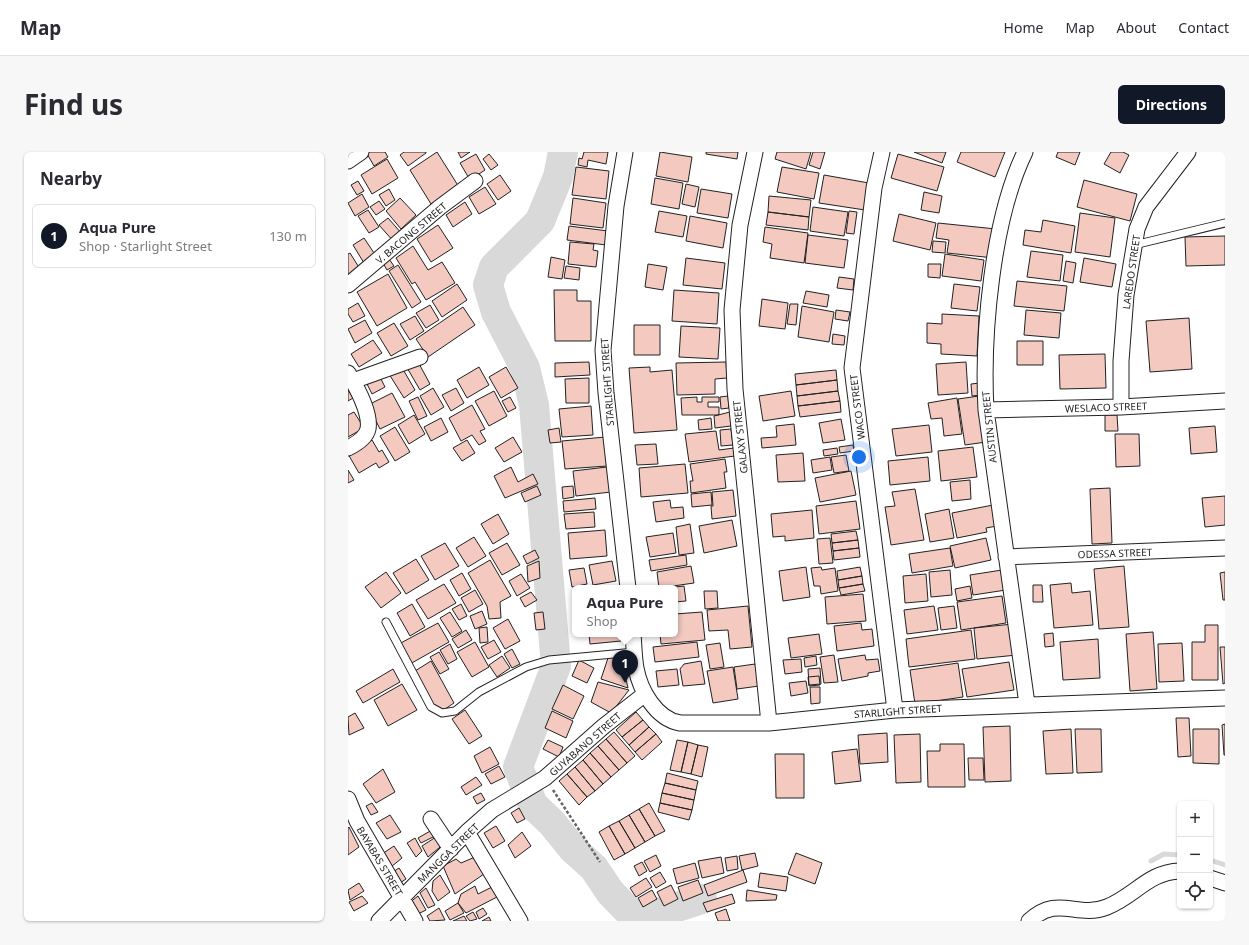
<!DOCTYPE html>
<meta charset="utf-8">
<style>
body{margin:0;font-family:"Noto Sans",sans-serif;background:#f7f7f7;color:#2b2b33}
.controls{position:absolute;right:12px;bottom:12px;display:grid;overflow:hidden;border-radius:6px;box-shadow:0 1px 3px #0004}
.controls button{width:36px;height:36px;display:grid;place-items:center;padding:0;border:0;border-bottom:1px solid #e1e1e2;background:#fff;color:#2b2b33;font:20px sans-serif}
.you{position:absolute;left:511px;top:305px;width:14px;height:14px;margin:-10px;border:3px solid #fff;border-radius:50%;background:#1a73e8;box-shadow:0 0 0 6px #1a73e833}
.badge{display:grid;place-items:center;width:26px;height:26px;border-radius:50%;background:#111827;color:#fff;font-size:13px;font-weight:700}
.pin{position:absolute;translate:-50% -33px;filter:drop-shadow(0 1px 2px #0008)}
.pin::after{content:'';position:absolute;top:21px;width:14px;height:12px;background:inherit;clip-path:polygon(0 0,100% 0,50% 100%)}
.popup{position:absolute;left:224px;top:433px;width:106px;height:52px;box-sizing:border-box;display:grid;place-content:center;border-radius:6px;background:#fff;filter:drop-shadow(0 1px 3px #0005);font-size:13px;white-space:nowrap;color:#7c7c81}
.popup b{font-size:15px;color:#2b2b33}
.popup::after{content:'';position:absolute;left:50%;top:100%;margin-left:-8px;border:8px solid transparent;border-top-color:#fff}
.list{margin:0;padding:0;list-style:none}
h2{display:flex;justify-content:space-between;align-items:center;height:52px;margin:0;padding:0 16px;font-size:17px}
h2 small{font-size:13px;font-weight:400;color:#7c7c81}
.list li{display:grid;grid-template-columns:26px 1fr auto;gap:12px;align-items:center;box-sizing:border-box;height:64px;margin:0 8px 8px;padding:0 8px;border:1px solid #e1e1e2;border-radius:6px}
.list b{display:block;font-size:15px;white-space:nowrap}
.list p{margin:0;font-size:13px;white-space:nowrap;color:#7c7c81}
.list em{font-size:13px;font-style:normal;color:#7c7c81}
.icon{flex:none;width:22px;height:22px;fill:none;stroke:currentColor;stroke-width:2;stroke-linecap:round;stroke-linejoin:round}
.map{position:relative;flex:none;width:877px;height:769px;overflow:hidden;border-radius:6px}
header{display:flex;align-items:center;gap:24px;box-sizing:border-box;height:56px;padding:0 20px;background:#fff;border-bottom:1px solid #e1e1e2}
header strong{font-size:19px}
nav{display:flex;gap:22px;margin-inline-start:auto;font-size:14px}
.intro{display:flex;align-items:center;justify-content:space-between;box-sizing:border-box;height:96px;padding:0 24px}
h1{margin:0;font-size:28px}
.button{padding:10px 18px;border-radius:6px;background:#111827;color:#fff;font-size:14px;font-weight:700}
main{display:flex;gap:24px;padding:0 24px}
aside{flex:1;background:#fff;border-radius:6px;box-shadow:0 1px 3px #0004}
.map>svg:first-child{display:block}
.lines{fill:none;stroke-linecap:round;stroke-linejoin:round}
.stream{stroke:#d9d9d9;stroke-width:5}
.river{stroke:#d9d9d9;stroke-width:30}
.building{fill:#f3c9c0;stroke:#222}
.service-casing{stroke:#222;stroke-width:9}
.minor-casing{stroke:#222;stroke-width:17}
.path{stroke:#646464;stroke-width:2.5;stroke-dasharray:3 2;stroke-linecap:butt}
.service{stroke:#fff;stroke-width:7}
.minor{stroke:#fff;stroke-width:15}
.labels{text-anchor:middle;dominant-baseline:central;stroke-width:3;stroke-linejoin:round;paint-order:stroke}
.street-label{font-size:10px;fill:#222;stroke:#fff}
</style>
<header>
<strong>Map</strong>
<nav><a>Home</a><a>Map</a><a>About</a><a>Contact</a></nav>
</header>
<div class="intro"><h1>Find us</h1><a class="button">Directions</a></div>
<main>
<aside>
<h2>Nearby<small></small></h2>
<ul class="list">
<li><span class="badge">1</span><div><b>Aqua Pure</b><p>Shop · Starlight Street</p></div><em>130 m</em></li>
</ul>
</aside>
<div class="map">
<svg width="877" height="769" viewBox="0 0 877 769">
<rect width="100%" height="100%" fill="#fff"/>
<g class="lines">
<path class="stream" d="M862,708L877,713
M803,709L816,702L832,703"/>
<path class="river" d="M215,0L210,25L192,69L146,115L140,133L148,160L177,216L186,253L208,514L170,615L185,653L204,671L225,697L246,716L262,740L289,768L354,747"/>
</g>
<path class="building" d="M18,0H37L40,5L26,14Z
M56,0H78V1L60,14L52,3Z
M89,0L111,35L83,52L62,18Z
M110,0H122L113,6Z
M236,0H260L258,12L240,8L239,15L230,13L231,6L234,7Z
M312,0L344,5L340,30L308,24Z
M358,0H390L389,7L358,2Z
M429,0H463L458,17L427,7Z
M465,0H477L472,17L461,13Z
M566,0H598L594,11Z
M613,0H657L647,25L609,10Z
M710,0H732L727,13L708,5Z
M763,0H775L781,3L772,21L756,12Z
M128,2L137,18L122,28L112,11Z
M141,2L150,13L143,18L135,7Z
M550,2L596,15L589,39L543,26Z
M39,7L50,26L24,42L13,23Z
M228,15L261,19L258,47L224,43Z
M434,15L471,21L466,47L429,40Z
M152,23L163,39L150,48L139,32Z
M476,23L521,31L517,58L471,51Z
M307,26L335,31L331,57L303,52Z
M736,28L789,42L782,69L729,55Z
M10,29L16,39L9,43L3,33Z
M338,32L351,35L347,55L334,52Z
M137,35L148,52L131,62L121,45Z
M41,37L47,48L38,54L31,43Z
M353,37L384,42L380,66L349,61Z
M576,40L594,44L591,61L573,58Z
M14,42L21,55L7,64L0,51Z
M421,44L463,48L461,65L420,60Z
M52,46L68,63L53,77L38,59Z
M225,46L258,51L255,76L222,72Z
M31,49L37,57L28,63L22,55Z
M117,50L124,62L105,75L98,63Z
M465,55L500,60L496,84L462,79Z
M20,58L31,75L21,81L10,64Z
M311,59L339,64L335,85L307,80Z
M501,59L509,60L506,82L498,81Z
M420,60L461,65L460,78L418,73Z
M732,61L767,66L762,105L727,100Z
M551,62L588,71L582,98L545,89Z
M342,64L379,71L375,96L338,89Z
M40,66L55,83L46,90L31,73Z
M695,68L727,74L723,101L675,93L677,78L693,80Z
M590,71L648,77L646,106L599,101L601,88L588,86Z
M90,73L105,96L83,110L69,87Z
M221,74L260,79L258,93L219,88Z
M417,75L460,81L456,111L422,106L424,92L415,90Z
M460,83L500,88L496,116L457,111Z
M877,84V113L838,114L837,85Z
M16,86L28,104L16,111L5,93Z
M585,89L598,90L597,101L584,100Z
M222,90L246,92L245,98L250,99L248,115L220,112Z
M65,94L80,118L94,110L107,131L78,148L67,130L64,132L48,106Z
M683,99L715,103L712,129L679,125Z
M2,101L12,117L0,124V102Z
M597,102L636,108L633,129L594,124Z
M203,105L217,108L214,127L200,125Z
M338,106L377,111L374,137L335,133Z
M736,106L768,112L764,135L732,130Z
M41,107L46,114L39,118L35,111Z
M718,109L728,111L725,131L715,129Z
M300,112L319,115L315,138L297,135Z
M580,112H593L592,126L580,125Z
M50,113L73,150L64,156L41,119Z
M218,114L232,116L231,128L216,126Z
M40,122L59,156L29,174L9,140Z
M491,125L506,127L505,138L489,136Z
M669,129L719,134L716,159L666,154Z
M109,132L119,148L94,165L84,149Z
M606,132L632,135L629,159L603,156Z
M206,138H229V149H243V189H207Z
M326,138L371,141L369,172L324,169Z
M458,139L481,143L479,155L455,151Z
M414,147L440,151L437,177L411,174Z
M10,151L17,164L5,170L0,162V157Z
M442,152H450L448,173L439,172Z
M82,153L91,168L78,176L68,161Z
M454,154L486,160L481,190L450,185Z
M115,155L127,173L80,205L68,187Z
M488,158L502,160L500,169L487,167Z
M678,158L713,161L711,186L676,183Z
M594,162L631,164L629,204L593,202V192L579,191V171L594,172Z
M67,164L76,179L62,188L52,172Z
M841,166L844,217L802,220L798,169Z
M17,168L24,181L7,191L0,177Z
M46,171L60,194L43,204L29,181Z
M286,173H312V203H286Z
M333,174L372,176L370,207L331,205Z
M485,182L497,184L496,193L484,192Z
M25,188L34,201L11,215L3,202Z
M669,189H695V213H669Z
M757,202L758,236L712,237L711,203Z
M69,208L82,232L72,238L58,214Z
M241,210L242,223L207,225V211Z
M378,210L379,226L367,227V242L329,243L328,211Z
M618,210L620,241L590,243L588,212Z
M53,214L67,238L56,246L41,222Z
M131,215L141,233L119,246L109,228Z
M158,215L170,236L153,246L141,225Z
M302,215V220L324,218L329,278L286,281L281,216Z
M488,218L489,228L448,233L447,222Z
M32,225L37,235L24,242L19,232Z
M241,226V251H218L217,227Z
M489,228L490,239L449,244L448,233Z
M632,231L633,243L624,244L623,232Z
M85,236L96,255L83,263L72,244Z
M108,236L116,251L103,259L94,243Z
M0,238L5,246L0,249Z
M146,239L159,264L141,274L127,249Z
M443,239L447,264L415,269L411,244Z
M490,239L492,249L450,254L449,244Z
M44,241L57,265L32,277L20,253Z
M380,244L381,256L373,257L372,245Z
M631,244L638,290L617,293L610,247Z
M70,245L79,264L70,268L61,249Z
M162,245L168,256L160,260L154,249Z
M349,245V250H354V245H371V250H360V255H371V263H334L333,246Z
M609,246L614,282L596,284L594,266L583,267L580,251Z
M492,249L493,260L452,265L450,254Z
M124,253L137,277L132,279L138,289L131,293L124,283L113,289L101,266Z
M243,254L245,283L214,285L211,257Z
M6,260L16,276L0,285V263Z
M382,260L383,274L367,276L366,264Z
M66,263L77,282L61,292L50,273Z
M757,263H769L770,279H757Z
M93,266L100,280L83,289L76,275Z
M363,266L364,277L351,278L350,268Z
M493,267L497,288L475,291L471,271Z
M446,272L448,293L414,296L413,286L429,285L428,274Z
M581,273L584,300L548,304L544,277Z
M867,274L869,300L843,302L841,276Z
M47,275L62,300L47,309L32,284Z
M211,276L213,290L202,291L200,278Z
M383,277L385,293L373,294L372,278Z
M368,279L371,298L386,296L387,304L341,310L337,282Z
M767,282H791L792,314L768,315Z
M165,285L174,300L156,310L147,296Z
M257,285L259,314L217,317L214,289Z
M24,288L31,300L34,298L41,310L31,316L28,311L11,321L0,302Z
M119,288L127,301L114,309L105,296Z
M308,292L310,312L289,313L287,293Z
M505,293L506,299L492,301L491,295Z
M625,295L629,325L593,329L590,299Z
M489,296L490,302L476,304L475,298Z
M455,301L457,329L430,330L428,303Z
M498,303L501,319L486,321L483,305Z
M482,305L484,318L465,321L463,308Z
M580,305L582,329L542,333L540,309Z
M377,307L379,320H376L378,336L343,341L342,329H345L342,312Z
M337,312L340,341L293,345L291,316Z
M163,315L170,330L185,322L190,332L157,346L146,324Z
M259,315L263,340L228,344L225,319Z
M0,318L6,328L0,331Z
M503,319L508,343L472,350L467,326Z
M622,328L623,347L604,349L602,330Z
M189,334L193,343L177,350L173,341Z
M225,334L226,345L215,347L214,335Z
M762,336L764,391L744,392L742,337Z
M567,337L576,388L543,393L537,355L547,354L544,340Z
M385,338L388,364L364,367L363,354H365L364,340Z
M363,340L364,353L344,355L343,342Z
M877,344V373L857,375L854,346Z
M247,346L248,357L216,360L215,349Z
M322,348L323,356L335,355L336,366L308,370L305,350Z
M508,349L512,377L471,382L468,354Z
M645,353L649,374L638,376L639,380L609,386L604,361Z
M601,357L606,386L582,390L577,362Z
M464,358L466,386L437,389V384L425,385L423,362Z
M246,360L247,375L218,377L216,362Z
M150,362L161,382L145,392L133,372Z
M384,368L389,394L356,401L351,374Z
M342,372L346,401L331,403L328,375Z
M257,378L259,404L222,407L220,381Z
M508,379L510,388L484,391L483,382Z
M325,381L328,401L302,405L298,385Z
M126,385L138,404L120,415L108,396Z
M482,386L485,411L471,412L469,387Z
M638,386L643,408L607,416L602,394Z
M510,388L511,396L485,399L484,391Z
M97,391L111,414L87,428L73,404Z
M159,391L172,413L154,423L141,401Z
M511,396L512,405L486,408L485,399Z
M602,396L605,414L564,421L561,402Z
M187,398L191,406L179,412L175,404Z
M338,403L339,413L303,419L301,408Z
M68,407L81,428L58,442L45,421Z
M142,408L163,444L152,450L153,466L141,467L139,454L120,421Z
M191,409L192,426L180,430L179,414Z
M264,409L268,429L245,433L241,413Z
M343,414L346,431L311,436L309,420Z
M776,414L781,475L751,477L746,417Z
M458,415L462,445L435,449L431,419Z
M473,415L474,418L487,416L490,439L473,442L472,434H466L463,416Z
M512,415L514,424L490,428L489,419Z
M236,416L239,432L224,435L221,418Z
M602,418L604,443L583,445L581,420Z
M654,418L658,438L625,443L622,423Z
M38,420L53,441L33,456L17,435Z
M877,420V448H875L872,421Z
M114,421L123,437L111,444L102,428Z
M173,422L182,436L169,444L161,429Z
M578,422L580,449L557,451L555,424Z
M514,424L515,432L491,436L490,428Z
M723,431L724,441L742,439L745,473L706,476L702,433Z
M96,432L108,451L80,467L68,448Z
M515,432L517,439L493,443L491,436Z
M685,433H694L695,450H685Z
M336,434L338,449L327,450V436H318Z
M622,434L624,446L609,449L607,437Z
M127,438L135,452L121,460L113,446Z
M356,439H369L370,456L357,457Z
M183,440L189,448L177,455L172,446Z
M515,442L518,469L479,472L477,445Z
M654,444L658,471L613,478L609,450Z
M64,452L77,475L62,484L49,461Z
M113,452L119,464L111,468L104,457Z
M400,454L404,495L382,497L380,478L361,479L359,458Z
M586,454L590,478L559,482L556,458Z
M606,454L609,476L593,478L590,456Z
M134,459L139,472L127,477L122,464Z
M102,460L114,479L104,485L92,466Z
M195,460L197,477L188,478L186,461Z
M354,460L357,488L313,492L312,482H327V462Z
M160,467L172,489L157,497L145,476Z
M90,471L101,490L62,512L51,492Z
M513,471L514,478L524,477L526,494L489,499L486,474Z
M665,472L669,503L629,507L626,476Z
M857,473H870V528H844V490H857Z
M139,475L140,490L132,491L131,476Z
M118,478L124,488L110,496L104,487Z
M623,478L627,507L561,515L558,487Z
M805,480L809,537L782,539L778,482Z
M705,481L706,494L697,495L696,482Z
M241,482H272L273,489L242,492Z
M471,482L474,502L443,506L440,486Z
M750,487L752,526L715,528L712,490Z
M146,488L153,500L140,507L133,495Z
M127,490L141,515L124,525L109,500Z
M349,490L351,505L307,510L305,495Z
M372,491L376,515L362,517L358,493Z
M834,491L836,529L811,530L810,492Z
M102,492L109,507L100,512L92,498Z
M872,495H877V531L875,532Z
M164,497L172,512L164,516L156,502Z
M91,500L101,517L92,522L82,505Z
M261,503L273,505L280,536L253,527Z
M486,503L490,530L476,531L472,505Z
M517,503L518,508L530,507L532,519L520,521V524L494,529L490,507Z
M154,504L162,516L149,525L141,513Z
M468,504L469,513L457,515L456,506Z
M453,507L454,520L437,522L435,508Z
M231,508L246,516L239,531L224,524Z
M83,509L106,551L94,559L87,557L67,519Z
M353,509L357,532L335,534L332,517L336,512Z
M661,510L666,538L619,545L614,517Z
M610,511L615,545L567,552L562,518Z
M407,512L411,534L389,537L386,515Z
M385,515L390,547L365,551L359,519Z
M472,516L473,532L461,533L460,517Z
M45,517L52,530L15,551L8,539Z
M329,517L331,533L310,535L308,519Z
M471,524L472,533L461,534L460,525Z
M458,529L460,541L443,544L441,531Z
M250,530L281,538L263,561L243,550Z
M54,532L69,558L40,574L26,548Z
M215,533L236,544L225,567L204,557Z
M462,535H472V551L463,552Z
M117,558L134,584L121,592L104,567Z
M204,559L225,569L218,586L197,576Z
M288,560L295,568L274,585L268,578Z
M7,561L16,576L1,583L0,565Z
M828,566H841L843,604L830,605Z
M295,568L301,575L281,593L274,585Z
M877,572V603H876L874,573Z
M662,574L663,629L637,630L635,575Z
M301,575L308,582L287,600L281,593Z
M723,577L725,621L698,622L695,579Z
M727,577H753L754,620L729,621Z
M845,577H871V612L845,611Z
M266,580L287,604L279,611L258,587Z
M539,581L540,610L512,612L510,583Z
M308,582L314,590L294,608L287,600Z
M572,582L573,630L548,631L546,583Z
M258,587L279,611L271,618L250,594Z
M200,588L215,595L211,605L195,597Z
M329,588L340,590L333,620L322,618Z
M340,590L350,593L343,622L333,620Z
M592,592H616L617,635H580L579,599H592Z
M350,593L360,595L354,625L343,622Z
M250,594L271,618L263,625L242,601Z
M142,595L151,612L134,621L126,604Z
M509,597L513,629L487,632L484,600Z
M242,601L263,625L255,632L235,608Z
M427,602H456V646H428Z
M620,606H635L636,628H621Z
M235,608L255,632L247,639L227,615Z
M151,614L157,625L143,632L137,622Z
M227,615L247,639L239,645L219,622Z
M35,617L47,640L28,651L15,632Z
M319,621L350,629L348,638L317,631Z
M219,622L239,645L231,653L211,629Z
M128,625L134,633L118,643L113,635Z
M317,631L348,638L346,648L314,641Z
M133,641L137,648L129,652L125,645Z
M314,641L346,648L344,658L312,651Z
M24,651L30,660L23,663L18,654Z
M301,651L317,679L307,684L291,657Z
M312,651L344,658L341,668L310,660Z
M171,656L177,667L169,671L163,661Z
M291,657L307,684L297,690L281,663Z
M42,663L53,680L39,687L28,671Z
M281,663L297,690L287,696L271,669Z
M271,669L287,696L277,702L261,674Z
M148,674L157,689L145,696L136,681Z
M261,674L277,702L266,708L251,680Z
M1,675L11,695L0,703V676Z
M84,678L87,684L73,691L70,686Z
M174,680L183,694L167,706L160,693Z
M91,683L97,691L80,705L74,694Z
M67,686L74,699L68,705L59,691Z
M46,694L54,706L43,715L34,702Z
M407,701L410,714L394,718L391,704Z
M448,701L474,711L467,732L440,722Z
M308,703L313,714L302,720L296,709Z
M389,704L390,717L379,719L377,706Z
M127,705L136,722L107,742L95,714L108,707L113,711Z
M373,705L376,721L354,726L350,709Z
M294,710L299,719L291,724L286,714Z
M347,711L351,726L329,732L325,717Z
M51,716L58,727L49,733L42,722Z
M395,718L399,730L360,744L356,733Z
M312,720L318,730L308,736L302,726Z
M412,721L440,725L438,739L410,735Z
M92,723L102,740L90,749L84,739L85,729Z
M298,726L304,735L288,745L282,736Z
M350,728L355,741L335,749L330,735Z
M11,731L16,739L2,748L0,738Z
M323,733L330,747L316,754L309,740Z
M127,734L130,742L144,735L149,745L118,761L110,751L113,742Z
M78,736L87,753L80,756L72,741Z
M304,738L309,747L295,755L290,746Z
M399,738L429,743L428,748L398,749Z
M384,742L387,751L359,760L355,751Z
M14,744L20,751L6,759L1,750Z
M70,744L78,758L68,763L61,751Z
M110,751L116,761L102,768L97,759Z
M91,756L97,768L82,769L79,764Z
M135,756L139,762L131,767L128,760Z
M378,757L382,769H370L367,761Z
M125,760L129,767L122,769L118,764Z
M116,764L119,769H105Z
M141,765L143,769H134Z"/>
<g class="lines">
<g class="service-casing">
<path id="service" d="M786,93L877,71
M38,470L83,555L94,561L107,559L131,540L178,515L201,508L287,500"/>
</g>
<g class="minor-casing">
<path id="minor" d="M277,0L268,54L255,198L258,241L280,436
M407,0L392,73L384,158L387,237L421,571
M534,0L526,36L504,216L547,558
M677,0C644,68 634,183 638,258L679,552
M0,9L13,0
M0,133L92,55L127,29
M0,221C8,234 23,261 20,277C18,286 8,292 0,296
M5,229L72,205
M773,255V209L778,143L789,77L798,55L840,0
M638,258L773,255L877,249
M658,405L877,396
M285,482C286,493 286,505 288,516C292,538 308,567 332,571H421L547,558L877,546
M0,647L9,669L67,769
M83,667L103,697
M119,680L172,769
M862,726L877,731
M31,769L119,680L144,658L197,626L256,574L297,542
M681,769C711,742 728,767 759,755C787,744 800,720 832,719"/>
</g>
<path class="path" d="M205,638L252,710"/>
<use href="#service" class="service"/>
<use href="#minor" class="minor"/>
</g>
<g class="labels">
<g class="street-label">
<text transform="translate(63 81) rotate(-40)">V. BACONG STREET</text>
<text transform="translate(783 120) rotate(-82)">LAREDO STREET</text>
<text transform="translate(259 230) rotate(-94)">STARLIGHT STREET</text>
<text transform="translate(509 255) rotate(-97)">WACO STREET</text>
<text transform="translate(758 255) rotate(-2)">WESLACO STREET</text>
<text transform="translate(641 275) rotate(-96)">AUSTIN STREET</text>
<text transform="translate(392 285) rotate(-96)">GALAXY STREET</text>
<text transform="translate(767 401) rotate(-2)">ODESSA STREET</text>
<text transform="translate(550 559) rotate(-4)">STARLIGHT STREET</text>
<text transform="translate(237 592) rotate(-41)">GUYABANO STREET</text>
<text transform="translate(100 701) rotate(-44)">MANGGA STREET</text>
<text transform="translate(32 709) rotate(59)">BAYABAS STREET</text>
</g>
</g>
</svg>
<div class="controls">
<button>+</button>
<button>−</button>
<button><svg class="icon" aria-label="locate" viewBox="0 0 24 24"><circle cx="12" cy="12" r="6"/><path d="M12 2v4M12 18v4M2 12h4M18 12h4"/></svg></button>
</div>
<div class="you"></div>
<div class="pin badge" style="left:277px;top:531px">1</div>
<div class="popup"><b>Aqua Pure</b>Shop</div>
</div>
</main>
